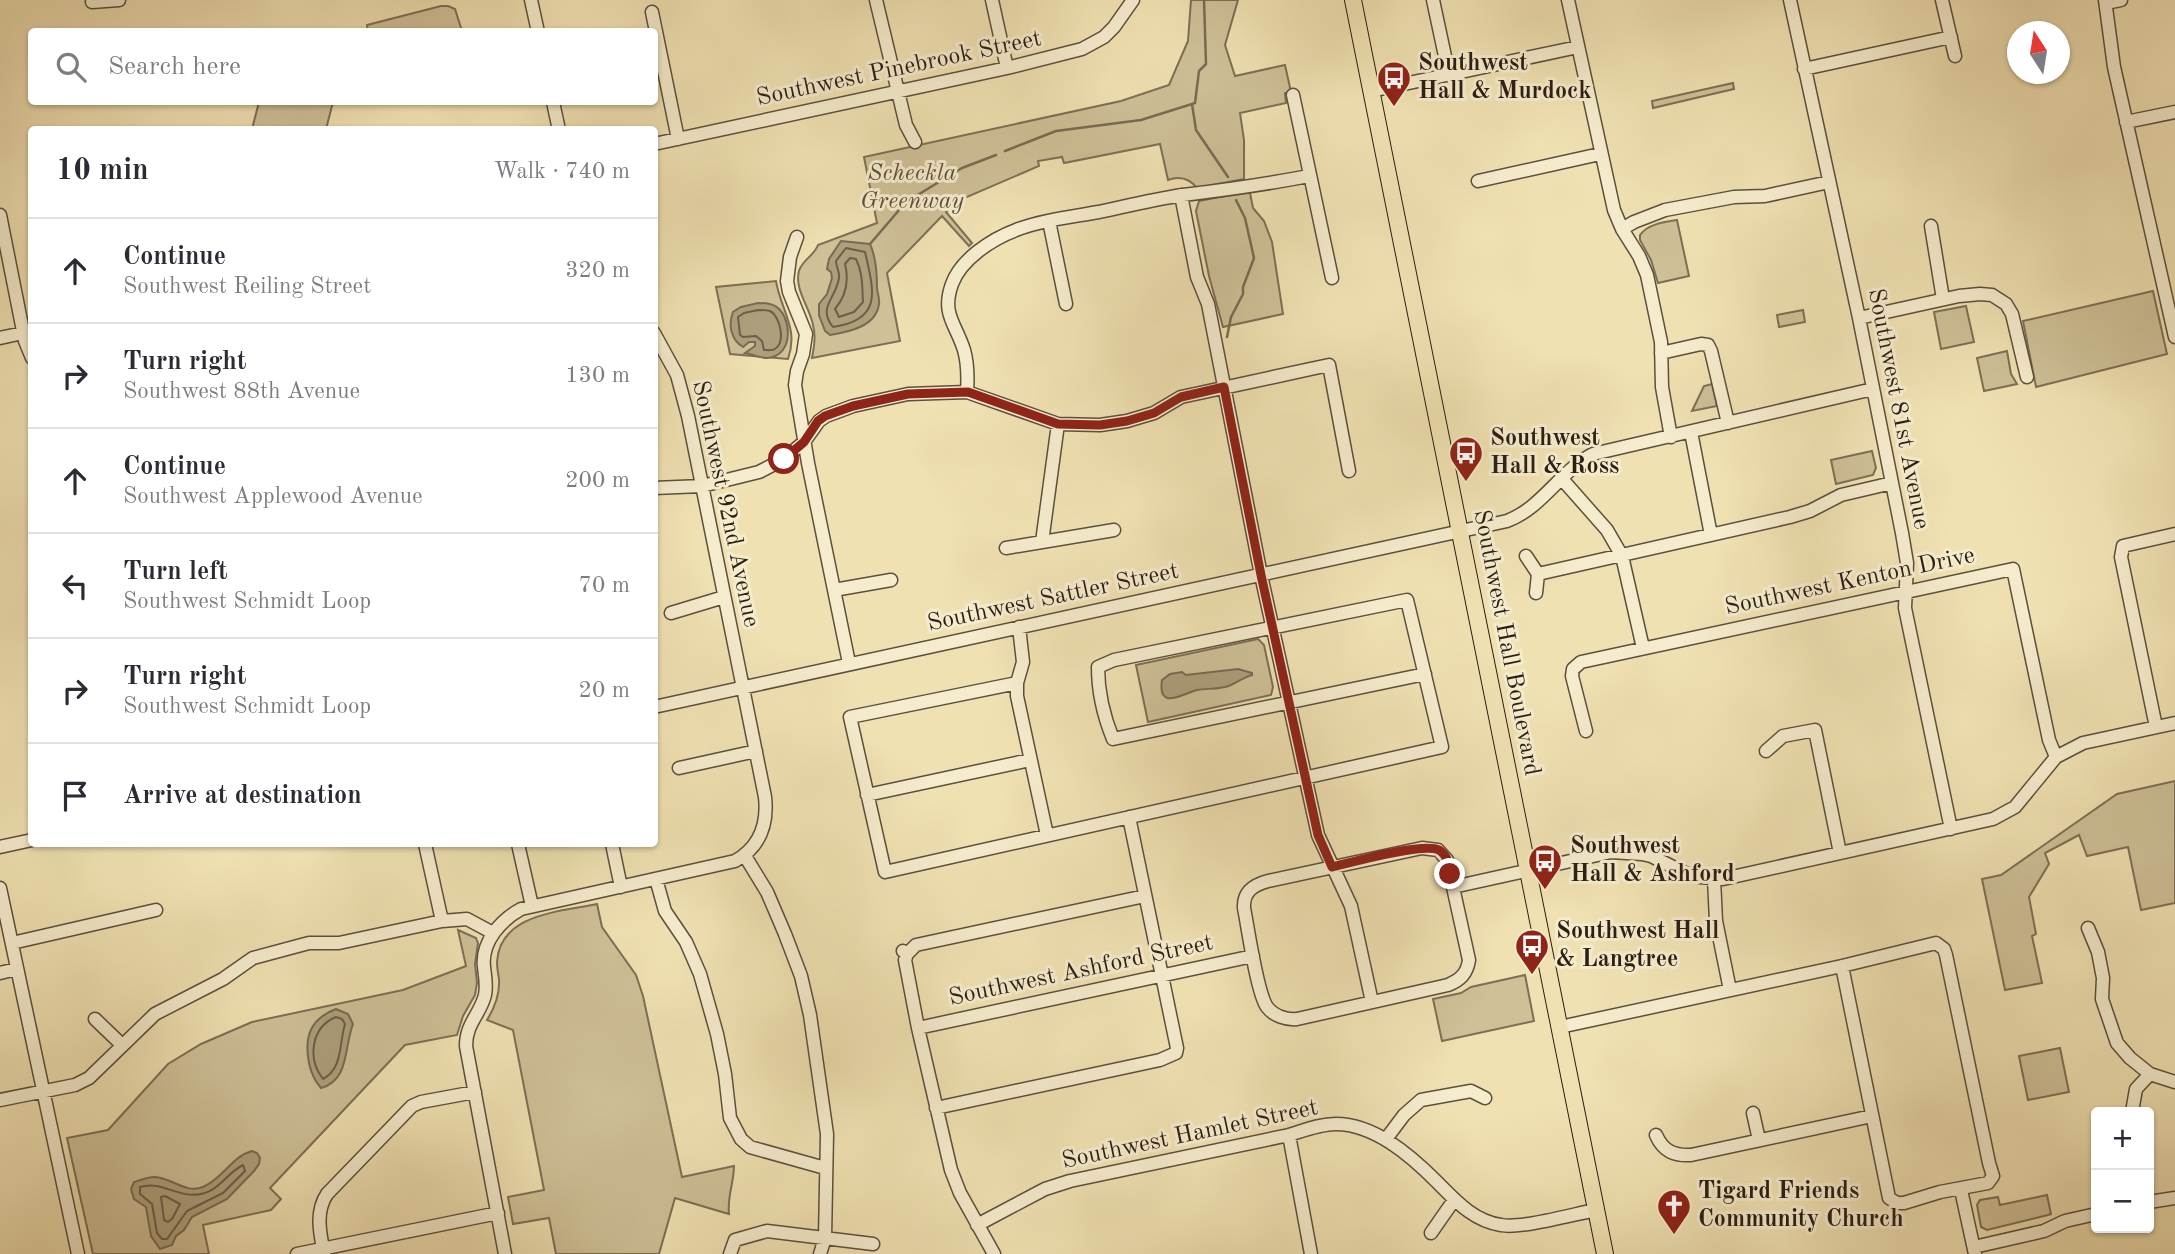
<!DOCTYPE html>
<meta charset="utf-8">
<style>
body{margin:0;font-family:"Old Standard TT",serif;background:#f7f7f7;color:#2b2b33}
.controls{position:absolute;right:21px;bottom:21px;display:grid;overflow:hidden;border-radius:7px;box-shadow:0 2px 5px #0004}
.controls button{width:63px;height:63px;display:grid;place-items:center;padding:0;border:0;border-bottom:2px solid #e1e1e2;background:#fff;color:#2b2b33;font:35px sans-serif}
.compass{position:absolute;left:2007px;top:21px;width:63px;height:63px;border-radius:50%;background:#fff;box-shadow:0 2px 5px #0004;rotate:348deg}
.stop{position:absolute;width:21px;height:21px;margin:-16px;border:5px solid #8f2418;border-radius:50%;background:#fff}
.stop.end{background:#8f2418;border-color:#fff;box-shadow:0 2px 7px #0008}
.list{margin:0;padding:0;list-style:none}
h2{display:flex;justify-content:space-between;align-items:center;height:91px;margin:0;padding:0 28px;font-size:30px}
h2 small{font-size:23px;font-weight:400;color:#7c7c81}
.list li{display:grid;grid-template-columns:46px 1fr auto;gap:21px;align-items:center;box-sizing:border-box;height:105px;padding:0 28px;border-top:2px solid #e1e1e2}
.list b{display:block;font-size:26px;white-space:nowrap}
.list p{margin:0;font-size:23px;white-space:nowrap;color:#7c7c81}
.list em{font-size:23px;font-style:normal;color:#7c7c81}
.icon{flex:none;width:38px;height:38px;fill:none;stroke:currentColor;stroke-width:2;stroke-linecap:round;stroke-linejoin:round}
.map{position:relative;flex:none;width:2175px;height:1254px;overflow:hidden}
.search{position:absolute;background:#fff;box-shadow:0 2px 5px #0004;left:28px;top:28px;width:630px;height:77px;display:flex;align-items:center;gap:18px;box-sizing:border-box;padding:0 24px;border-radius:7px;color:#7c7c81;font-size:26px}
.panel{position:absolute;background:#fff;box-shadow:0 2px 5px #0004;left:28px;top:126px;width:630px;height:721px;border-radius:7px}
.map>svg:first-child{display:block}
.green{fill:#cfc097;stroke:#7d6f56;stroke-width:2}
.water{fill:#ad9f7c;stroke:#796b52;stroke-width:2}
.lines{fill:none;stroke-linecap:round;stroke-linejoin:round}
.shore{stroke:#6c5e48;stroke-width:2}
.stream{stroke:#796b52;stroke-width:2.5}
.minor-casing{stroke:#5c4f3c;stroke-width:15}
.major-casing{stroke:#2b1e14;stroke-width:18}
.minor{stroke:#f5eccd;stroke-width:12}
.major{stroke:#f0e1b2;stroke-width:16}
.route{stroke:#8f2418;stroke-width:9}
.labels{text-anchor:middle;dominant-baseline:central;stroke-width:6;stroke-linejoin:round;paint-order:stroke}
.poi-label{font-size:24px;font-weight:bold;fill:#2b1e14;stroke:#f5eccd;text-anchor:start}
.street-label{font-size:24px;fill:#2b1e14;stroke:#f5eccd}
.park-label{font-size:24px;font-style:italic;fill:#5c4f3b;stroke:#f5eccd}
</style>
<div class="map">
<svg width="2175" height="1254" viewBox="0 0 2175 1254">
<rect width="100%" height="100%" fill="#f0e1b2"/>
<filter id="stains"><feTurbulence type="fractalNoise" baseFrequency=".00286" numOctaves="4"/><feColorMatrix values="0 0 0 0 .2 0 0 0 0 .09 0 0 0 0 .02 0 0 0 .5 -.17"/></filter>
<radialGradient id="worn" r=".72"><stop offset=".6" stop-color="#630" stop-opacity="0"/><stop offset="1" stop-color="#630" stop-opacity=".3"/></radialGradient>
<path class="green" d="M1191,0H1238L1225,45L1235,76L1285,65L1291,92L1285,93L1286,103L1240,113L1244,140V179L1197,188C1189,178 1179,176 1168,180L1160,144L1064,163L1062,157L1038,161L1039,166L955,202L946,212L972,243L969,246L942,216L887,273L900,341L812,358C814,347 816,336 813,325C810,308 794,289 799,271C802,260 814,256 818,245L877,223L864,157L1121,101L1169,85L1188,41Z
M441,6H448L455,9L462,31H368L367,25Z
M1733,83L1734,89L1653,108L1652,101Z
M259,102H333L326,129H252Z
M1240,193H1250L1253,208L1264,221L1272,242L1283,314L1223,327L1209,276L1196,211L1199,201Z
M1677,220L1689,276L1658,283L1651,260L1640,240V235C1648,224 1664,222 1677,220Z
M776,281C781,311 799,328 788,359L730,354L716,287Z
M2153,291L2167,354L2036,387L2023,321Z
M1966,306L1974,342L1941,349L1934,312Z
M1803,310L1805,322L1779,327L1777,315Z
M2007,351L2011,374L2017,384L1984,391L1977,358Z
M1712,384L1717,406L1692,411L1704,386Z
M1872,451L1876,468L1873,475L1836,484L1831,460Z
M1258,639L1264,645L1273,687L1271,695L1148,722L1136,665Z
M2175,781V903L2141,910L2128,847L2087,856L2079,835L2045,853L2049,864L2029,897L2036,934L2032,936L2042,983L2005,990L1982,879L2001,875L2117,794Z
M597,904L602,927L636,975L643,996L682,1177L734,1166C734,1182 727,1197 729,1214L675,1198L659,1254H556L549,1218L513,1224L508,1197L544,1190L513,1030L487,1020C495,1007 500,994 499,979C498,973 497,968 497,962C500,913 561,912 597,904Z
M458,930L476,938L478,943L475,964L477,983L475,995L463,1016L457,1035L405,1045L270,1188L281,1199L271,1210L203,1225L209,1254H93L67,1138L108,1130L168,1064L201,1044L252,1022L403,990L466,966Z
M1525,975L1534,1021L1442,1041L1433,999L1461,993L1471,987Z
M2060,1048L2069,1092L2028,1100L2019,1056Z
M2047,1195L2051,1214L2048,1215L1987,1230L1981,1227L1977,1205L1980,1200L1998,1197L2000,1205Z"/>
<path class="water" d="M841,241L870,244C876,257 877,273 877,287C877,292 880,299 879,304C876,327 848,332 830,335L825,331L819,315V304L827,294L832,278L831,272L827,269L829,259Z
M758,303C763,303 770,303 775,306C791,314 796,356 767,358C760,358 752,354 745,353L755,346V342H749L743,347C731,340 728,325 733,312L741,307Z
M1238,669L1252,673V675C1244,677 1238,682 1231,685C1220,690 1208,688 1197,690C1184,693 1157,712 1162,680L1170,674L1182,672L1186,675Z
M336,1009L348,1014L353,1024C344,1046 350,1080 321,1088C314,1080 311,1073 309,1063C304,1037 310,1019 336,1009Z
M252,1151L257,1153L260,1158L259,1164L254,1171L227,1199L192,1217L184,1230L176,1236L172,1245L160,1249L151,1236L146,1207L134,1199L131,1189L134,1182C140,1180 148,1177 155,1177C172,1178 186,1194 203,1187C223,1179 232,1156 252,1151Z"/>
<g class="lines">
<path class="shore" d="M846,248L865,252C874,291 883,320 833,327C817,307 836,299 839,278C840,272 836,267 836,261Z
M850,258L856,259C863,273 862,287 863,302L854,312L839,317L835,309C846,296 849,280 845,264Z
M758,310C761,310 767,310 770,311C780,316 786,342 775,349C772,351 767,350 764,350L762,341L756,336L743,337L740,335L738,317L744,313Z
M336,1017L342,1019L345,1024C339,1043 343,1069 323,1079C307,1059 311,1027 336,1017Z
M243,1165L245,1171L223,1193L187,1211L167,1239H162L157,1233L152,1204L140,1194V1187C162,1180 179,1199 201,1194C219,1191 228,1172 243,1165Z
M161,1197L165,1196L180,1204L172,1219L168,1222L164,1220Z"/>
<path class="stream" d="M1204,0L1206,64L1199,71L1195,103L1192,104L1196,130L1228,177
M1005,151L1056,131L1141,120L1192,104
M870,244L906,202L962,168L996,155
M1227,337L1231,317L1243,294V287L1254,258L1245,218L1236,200"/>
<g class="minor-casing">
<path id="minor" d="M531,0L538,32
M876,0L906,125L915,142
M992,0L1007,68
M1433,0L1449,75
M1568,0L1614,210L1622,229L1639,256L1647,275L1661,342L1662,387L1671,437
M1790,0L1859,318L1902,533L1907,563L1905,608L1951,829
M1942,0L1955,56
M2105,0L2114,67L2175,337
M92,2L119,0
M2106,3L2121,0
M652,12L678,139
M1804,69L1951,37
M1371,91L1578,47
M1293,95L1332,278
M553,102L559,130
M2126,122L2175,112
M654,144L1007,68L1082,49L1104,37L1114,27L1133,0
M1478,181L1600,154
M1181,195L1197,277L1208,304L1261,575L1318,835L1351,906L1372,1002
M0,215L25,341L32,358
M1049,221L1066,304
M1931,226L1943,299
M1622,229L1634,222L1665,210L1734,197L1765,196L1829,182
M797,237L790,257L787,281L789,292L806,334L803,354L797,371L795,385L808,463L849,663
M1859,318L1959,296L1980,294L1992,295L2006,304L2012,314L2027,377
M0,338L23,333
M1661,353L1701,344L1708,345L1711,351L1728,423
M967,392C968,377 968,364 964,350C956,324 941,314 952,284C961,259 992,239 1016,230C1042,220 1071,217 1099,212C1127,206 1155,199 1183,195C1225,190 1267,184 1309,176
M1691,432L1711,535
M1562,479L1607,530L1622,556L1643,648
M654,488L702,486L759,472L784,459L804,442L819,421L826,416L853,406L908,394L967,392L1058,424L1100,425L1127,421L1154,413L1181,397L1329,365L1349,471
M1042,542L1058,424
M1006,548L1114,530
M1526,556L1538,574L1536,593
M1538,574L1790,517L1810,511L1841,495L1892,483
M834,590L891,580
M671,613L724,597
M1019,627L1023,662L1017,683V696L1047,835
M1017,683L850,717L885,872L1442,747L1407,600L1114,660L1098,667C1098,691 1104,717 1113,739L1425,674
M654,707L1507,521C1542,508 1560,471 1593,454L1873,389
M2156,727L2121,557L2123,546L2175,534
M1586,731L1572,676L1573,669L1581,662L2013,569L2049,740L2056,757
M1766,751L1783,736L1815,730L1840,853
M679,768L756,751
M867,795L1030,760
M425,844L442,921
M518,844L532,906
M612,844L621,887
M0,847L32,840
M1422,848L1438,850L1447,860L1469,960C1467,974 1460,980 1448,985L1297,1019C1286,1020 1274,1016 1267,1007C1257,993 1248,928 1244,908C1243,892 1253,885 1268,881Z
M745,856L767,892L785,934L801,976L810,1015L827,1134L825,1238L820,1254
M656,879L665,911L686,942L700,974L717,1034L725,1074L730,1118L741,1139L750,1147L825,1168
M1714,879L1716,921L1730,990
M1453,887L1611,852L1642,854L1651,856L1685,873L1700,877L1723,879L1993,819L2015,807L2056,757L2083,743L2175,723
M0,888L78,1254
M2088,928L2098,952L2103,978L2102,999L2117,1043L2130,1058L2150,1074L2175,1082
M12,943L156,910
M903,951L907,954L905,960L918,1028L951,1170L960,1193L994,1254
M907,954L916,945L1145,896
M0,973L17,969
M95,1019L122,1045
M1560,1027L1842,966L1936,943L1944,949L1946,955L1989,1163L1993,1176L1988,1183L1940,1192L1904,1203H1897L1889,1198L1842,966
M918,1028L1253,956
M0,1100L75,1085L89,1078L155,1014L223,979L253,958L309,943H339L442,921L467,919L493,933
M936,1108L1160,1060L1176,1053L1177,1048L1129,817
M2132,1112L2136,1089L2150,1074
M1753,1113L1759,1140
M1289,1135L1311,1254
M1656,1135C1663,1151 1674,1156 1691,1155L1872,1116
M1386,1139L1404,1115L1421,1100L1471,1091L1485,1098
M1961,1190L1975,1254
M2149,1202L2175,1198
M977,1225L1045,1189L1070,1181L1289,1135C1305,1130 1320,1124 1336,1124C1374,1124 1410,1155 1436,1181C1455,1200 1473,1221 1501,1225C1521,1229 1574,1214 1596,1210
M1431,1233L1454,1200
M1974,1247L2044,1231L2065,1221L2096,1214
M297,1254L498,1213
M324,1254C320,1233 315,1212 327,1194L412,1106L421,1102L475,1092
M505,1254L466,1046C466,1023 480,1015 485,995C487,985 485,977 484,967C481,942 501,920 521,909L735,861C760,847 768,824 765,797L688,416L677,375L654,333
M730,1254L735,1240L767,1231L873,1244"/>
</g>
<g class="major-casing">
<path id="major" d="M1353,0L1605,1254"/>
</g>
<use href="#minor" class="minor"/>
<use href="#major" class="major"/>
</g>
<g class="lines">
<path class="route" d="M784,459L804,442L818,421L825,416L853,406L908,394L968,392L1058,424L1100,425L1127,421L1154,413L1181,397L1224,387L1261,575L1318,835L1332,867C1353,862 1423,842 1439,850C1448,855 1449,866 1450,874"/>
</g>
<defs>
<g id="bus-pin" transform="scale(1.75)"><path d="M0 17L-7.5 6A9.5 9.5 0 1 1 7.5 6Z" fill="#8f2418" stroke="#f5eccd"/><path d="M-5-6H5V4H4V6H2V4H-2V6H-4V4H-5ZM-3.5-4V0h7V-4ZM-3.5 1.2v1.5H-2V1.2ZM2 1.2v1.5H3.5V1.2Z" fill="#fff"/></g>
<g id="church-pin" transform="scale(1.75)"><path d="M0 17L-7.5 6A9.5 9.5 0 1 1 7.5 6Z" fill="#8f2418" stroke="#f5eccd"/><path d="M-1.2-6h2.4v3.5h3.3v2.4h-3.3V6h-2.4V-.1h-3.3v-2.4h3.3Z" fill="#fff"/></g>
</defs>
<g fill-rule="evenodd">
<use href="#bus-pin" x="1394" y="78"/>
<use href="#bus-pin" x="1466" y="453"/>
<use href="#bus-pin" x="1545" y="861"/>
<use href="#bus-pin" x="1532" y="946"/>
<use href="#church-pin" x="1674" y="1206"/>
</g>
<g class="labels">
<g class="poi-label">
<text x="1418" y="64">Southwest<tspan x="1418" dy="28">Hall &amp; Murdock</tspan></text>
<text x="1490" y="439">Southwest<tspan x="1490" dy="28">Hall &amp; Ross</tspan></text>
<text x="1570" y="847">Southwest<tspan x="1570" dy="28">Hall &amp; Ashford</tspan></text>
<text x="1556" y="932">Southwest Hall<tspan x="1556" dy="28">&amp; Langtree</tspan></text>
<text x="1698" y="1192">Tigard Friends<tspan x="1698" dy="28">Community Church</tspan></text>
</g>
<g class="street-label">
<text transform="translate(899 69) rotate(-12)">Southwest Pinebrook Street</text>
<text transform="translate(1898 409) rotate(79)">Southwest 81st Avenue</text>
<text transform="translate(725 504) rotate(78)">Southwest 92nd Avenue</text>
<text transform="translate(1850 582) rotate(-12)">Southwest Kenton Drive</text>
<text transform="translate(1053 598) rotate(-12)">Southwest Sattler Street</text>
<text transform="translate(1506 643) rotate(79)">Southwest Hall Boulevard</text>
<text transform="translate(1081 971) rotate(-12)">Southwest Ashford Street</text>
<text transform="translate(1190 1135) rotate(-12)">Southwest Hamlet Street</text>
</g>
<g class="park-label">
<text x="912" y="174">Scheckla<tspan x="912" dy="28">Greenway</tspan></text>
</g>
</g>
<rect width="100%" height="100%" filter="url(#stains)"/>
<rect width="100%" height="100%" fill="url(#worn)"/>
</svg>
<div class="controls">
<button>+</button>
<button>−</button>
</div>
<svg class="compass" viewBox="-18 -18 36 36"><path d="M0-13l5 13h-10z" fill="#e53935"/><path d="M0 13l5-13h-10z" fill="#7c7c81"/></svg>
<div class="stop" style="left:784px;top:459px"></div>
<div class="stop end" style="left:1450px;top:874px"></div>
<div class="search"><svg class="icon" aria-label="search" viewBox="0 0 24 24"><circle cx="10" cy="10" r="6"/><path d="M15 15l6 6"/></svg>Search here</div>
<section class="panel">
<h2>10 min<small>Walk · 740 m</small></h2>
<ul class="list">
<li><svg class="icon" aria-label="ahead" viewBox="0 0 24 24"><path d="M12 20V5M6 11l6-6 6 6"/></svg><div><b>Continue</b><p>Southwest Reiling Street</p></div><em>320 m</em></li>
<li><svg class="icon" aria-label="right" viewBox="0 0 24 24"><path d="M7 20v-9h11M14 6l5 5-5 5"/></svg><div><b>Turn right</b><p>Southwest 88th Avenue</p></div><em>130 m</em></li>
<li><svg class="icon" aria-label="ahead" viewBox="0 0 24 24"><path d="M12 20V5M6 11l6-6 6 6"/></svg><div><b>Continue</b><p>Southwest Applewood Avenue</p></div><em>200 m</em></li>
<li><svg class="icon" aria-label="left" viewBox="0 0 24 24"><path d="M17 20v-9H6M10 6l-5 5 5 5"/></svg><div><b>Turn left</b><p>Southwest Schmidt Loop</p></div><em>70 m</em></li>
<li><svg class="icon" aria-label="right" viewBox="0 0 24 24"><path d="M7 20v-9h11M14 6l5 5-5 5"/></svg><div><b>Turn right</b><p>Southwest Schmidt Loop</p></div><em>20 m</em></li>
<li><svg class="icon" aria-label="arrive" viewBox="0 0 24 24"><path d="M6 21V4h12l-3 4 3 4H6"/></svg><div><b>Arrive at destination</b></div></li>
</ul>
</section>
</div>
